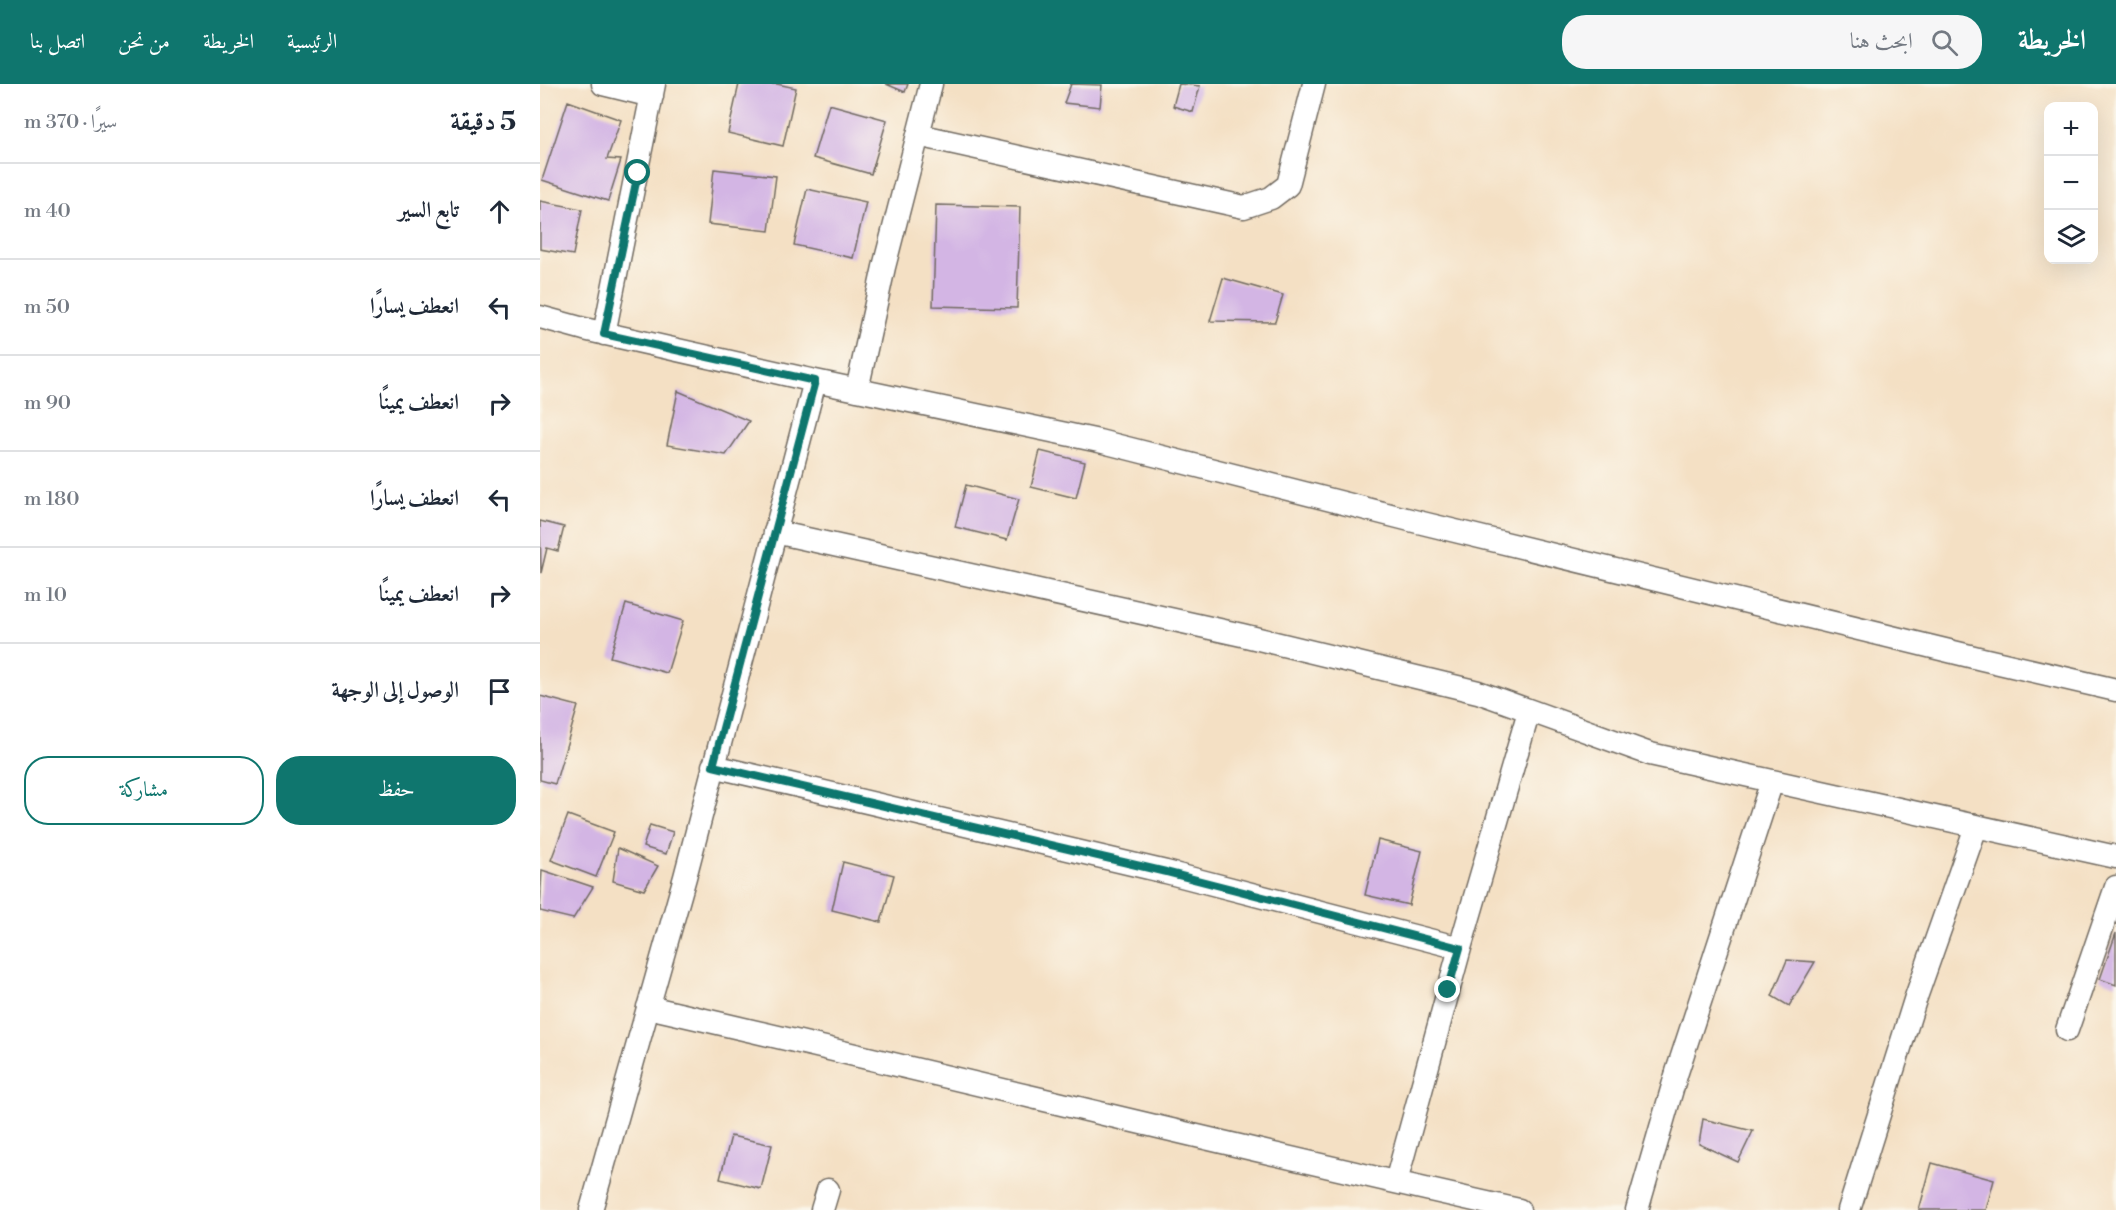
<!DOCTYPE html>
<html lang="ar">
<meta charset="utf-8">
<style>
body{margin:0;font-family:"Libre Bodoni",Amiri,serif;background:#f6f6f7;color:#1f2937;direction:rtl}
.controls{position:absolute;right:18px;top:18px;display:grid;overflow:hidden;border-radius:12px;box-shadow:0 6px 24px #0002}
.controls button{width:54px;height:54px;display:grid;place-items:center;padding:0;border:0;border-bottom:2px solid #e0e1e3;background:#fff;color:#1f2937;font:30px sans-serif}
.stop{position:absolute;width:18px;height:18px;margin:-14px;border:4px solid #0f766e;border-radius:50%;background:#fff}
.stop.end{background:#0f766e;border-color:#fff;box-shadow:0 2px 6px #0008}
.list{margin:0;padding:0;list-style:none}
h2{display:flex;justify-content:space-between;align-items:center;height:78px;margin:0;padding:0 24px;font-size:26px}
h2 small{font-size:20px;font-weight:400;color:#747a83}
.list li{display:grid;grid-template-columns:39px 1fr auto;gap:18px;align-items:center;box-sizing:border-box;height:96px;padding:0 24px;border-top:2px solid #e0e1e3}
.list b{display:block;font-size:22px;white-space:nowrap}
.list em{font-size:20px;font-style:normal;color:#747a83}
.actions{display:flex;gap:12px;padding:18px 24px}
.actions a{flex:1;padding:14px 0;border:2px solid #0f766e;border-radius:24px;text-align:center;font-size:21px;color:#0f766e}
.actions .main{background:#0f766e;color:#fff}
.icon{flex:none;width:33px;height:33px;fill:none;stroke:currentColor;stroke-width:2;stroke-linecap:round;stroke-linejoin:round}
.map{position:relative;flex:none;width:1576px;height:1126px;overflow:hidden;direction:ltr}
header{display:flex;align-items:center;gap:36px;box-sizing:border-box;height:84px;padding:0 30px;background:#0f766e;color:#fff}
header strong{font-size:28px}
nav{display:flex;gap:33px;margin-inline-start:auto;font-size:21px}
.search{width:420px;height:54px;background:#f6f6f7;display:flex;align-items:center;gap:15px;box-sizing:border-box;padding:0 21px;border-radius:24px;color:#747a83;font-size:22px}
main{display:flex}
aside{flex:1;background:#fff}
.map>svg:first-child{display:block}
.building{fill:#d3b5e4}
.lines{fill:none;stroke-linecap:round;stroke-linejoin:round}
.minor-casing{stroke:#716a61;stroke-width:25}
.minor{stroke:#fff;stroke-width:22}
.route{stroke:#0f766e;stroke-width:8}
</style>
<header>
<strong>الخريطة</strong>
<div class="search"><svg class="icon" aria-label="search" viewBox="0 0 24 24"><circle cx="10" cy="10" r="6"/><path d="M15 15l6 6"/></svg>ابحث هنا</div>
<nav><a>الرئيسية</a><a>الخريطة</a><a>من نحن</a><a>اتصل بنا</a></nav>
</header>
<main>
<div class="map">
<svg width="1576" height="1126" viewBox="0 0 1576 1126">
<rect width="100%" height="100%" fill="#fbf7ec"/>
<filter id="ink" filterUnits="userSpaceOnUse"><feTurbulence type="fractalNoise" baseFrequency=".0167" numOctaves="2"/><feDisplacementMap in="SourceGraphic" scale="12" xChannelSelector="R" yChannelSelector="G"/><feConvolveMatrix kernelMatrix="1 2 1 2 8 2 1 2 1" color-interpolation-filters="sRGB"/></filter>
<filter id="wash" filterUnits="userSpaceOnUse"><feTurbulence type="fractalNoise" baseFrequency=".008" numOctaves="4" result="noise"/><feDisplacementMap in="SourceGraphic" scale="24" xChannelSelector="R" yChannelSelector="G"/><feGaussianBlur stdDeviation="1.35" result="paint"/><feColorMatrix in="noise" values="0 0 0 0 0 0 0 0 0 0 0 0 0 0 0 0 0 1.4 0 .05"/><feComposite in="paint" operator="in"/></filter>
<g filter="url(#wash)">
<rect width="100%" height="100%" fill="#f4e0c4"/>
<g id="blocks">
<path class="building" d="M199,0H237L256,4L243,62L188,49Z
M346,0H368L365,8Z
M531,0L562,1L560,23L524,19Z
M639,0L660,2L653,28L633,22Z
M28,17L81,36L67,75L81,76L68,117L2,96Z
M289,20L347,36L331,90L273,74Z
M174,85L236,92L229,147L168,140Z
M267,105L326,118L313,174L254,161Z
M0,117L42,125L33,171L0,165Z
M396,121L480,123L477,224L393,222Z
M683,194L743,211L735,238L670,237Z
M138,307L209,337L186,371L127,361Z
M500,367L545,378L536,414L491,403Z
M426,401L479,415L467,456L415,443Z
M0,437L24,443L18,467L7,464L1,489Z
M86,520L143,537L127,589L70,573Z
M0,612L38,622L15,700L0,696Z
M28,731L74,748L56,793L11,776Z
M110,741L133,748L126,770L103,763Z
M838,756L882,767L869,821L825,811Z
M78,764L118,782L104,806L73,797Z
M303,778L354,791L341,838L292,826Z
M2,786L53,803L33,835L0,827Z
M1576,849V901L1560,895Z
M1247,876L1275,878L1249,922L1232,912Z
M1163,1035L1213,1047L1198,1078L1159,1060Z
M191,1052L232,1061L221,1105L180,1095Z
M1392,1079L1454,1096L1446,1126H1379Z"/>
</g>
</g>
<g filter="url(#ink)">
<use href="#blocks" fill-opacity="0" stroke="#716a61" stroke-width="1.5"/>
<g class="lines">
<g class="minor-casing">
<path id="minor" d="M63,0L112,12
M378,51L704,123L731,114L748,101L774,0
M0,233L44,245L275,297L559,357L874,437L1442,575L1576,606
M64,250L114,0
M317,306L344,183L391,0
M235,448L702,551L938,608L1110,670L1576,773
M173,682L626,788L920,864
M108,923C399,989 688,1062 979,1126
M1527,946L1576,803
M856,1098L920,864L989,627
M51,1126L145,793L275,297
M282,1126L288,1106
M1097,1126L1137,988L1232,697
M1309,1126L1375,916L1436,743"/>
</g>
<use href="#minor" class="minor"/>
</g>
</g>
<g class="lines" filter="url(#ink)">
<path class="route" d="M98,89L64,250L275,297L173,682L626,788L920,864L908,906"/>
</g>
</svg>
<div class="controls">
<button>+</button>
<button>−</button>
<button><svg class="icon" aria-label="layers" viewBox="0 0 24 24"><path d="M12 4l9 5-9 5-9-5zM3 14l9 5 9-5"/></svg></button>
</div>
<div class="stop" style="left:98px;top:89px"></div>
<div class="stop end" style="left:908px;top:906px"></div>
</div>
<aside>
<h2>5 دقيقة<small>سيرًا · 370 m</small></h2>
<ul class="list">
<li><svg class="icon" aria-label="ahead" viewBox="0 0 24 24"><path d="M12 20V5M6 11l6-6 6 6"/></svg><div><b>تابع السير</b></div><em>40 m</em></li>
<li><svg class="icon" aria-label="left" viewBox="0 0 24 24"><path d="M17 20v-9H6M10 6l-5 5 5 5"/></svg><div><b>انعطف يسارًا</b></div><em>50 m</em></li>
<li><svg class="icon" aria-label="right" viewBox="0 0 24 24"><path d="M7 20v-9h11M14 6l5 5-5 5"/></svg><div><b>انعطف يمينًا</b></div><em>90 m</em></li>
<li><svg class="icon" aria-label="left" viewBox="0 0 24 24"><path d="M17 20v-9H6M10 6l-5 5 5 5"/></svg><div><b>انعطف يسارًا</b></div><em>180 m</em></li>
<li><svg class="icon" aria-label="right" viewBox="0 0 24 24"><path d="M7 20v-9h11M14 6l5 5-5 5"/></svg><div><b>انعطف يمينًا</b></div><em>10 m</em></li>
<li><svg class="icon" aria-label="arrive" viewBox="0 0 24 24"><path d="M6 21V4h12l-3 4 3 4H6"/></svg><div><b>الوصول إلى الوجهة</b></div></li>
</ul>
<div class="actions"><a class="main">حفظ</a><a>مشاركة</a></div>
</aside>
</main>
